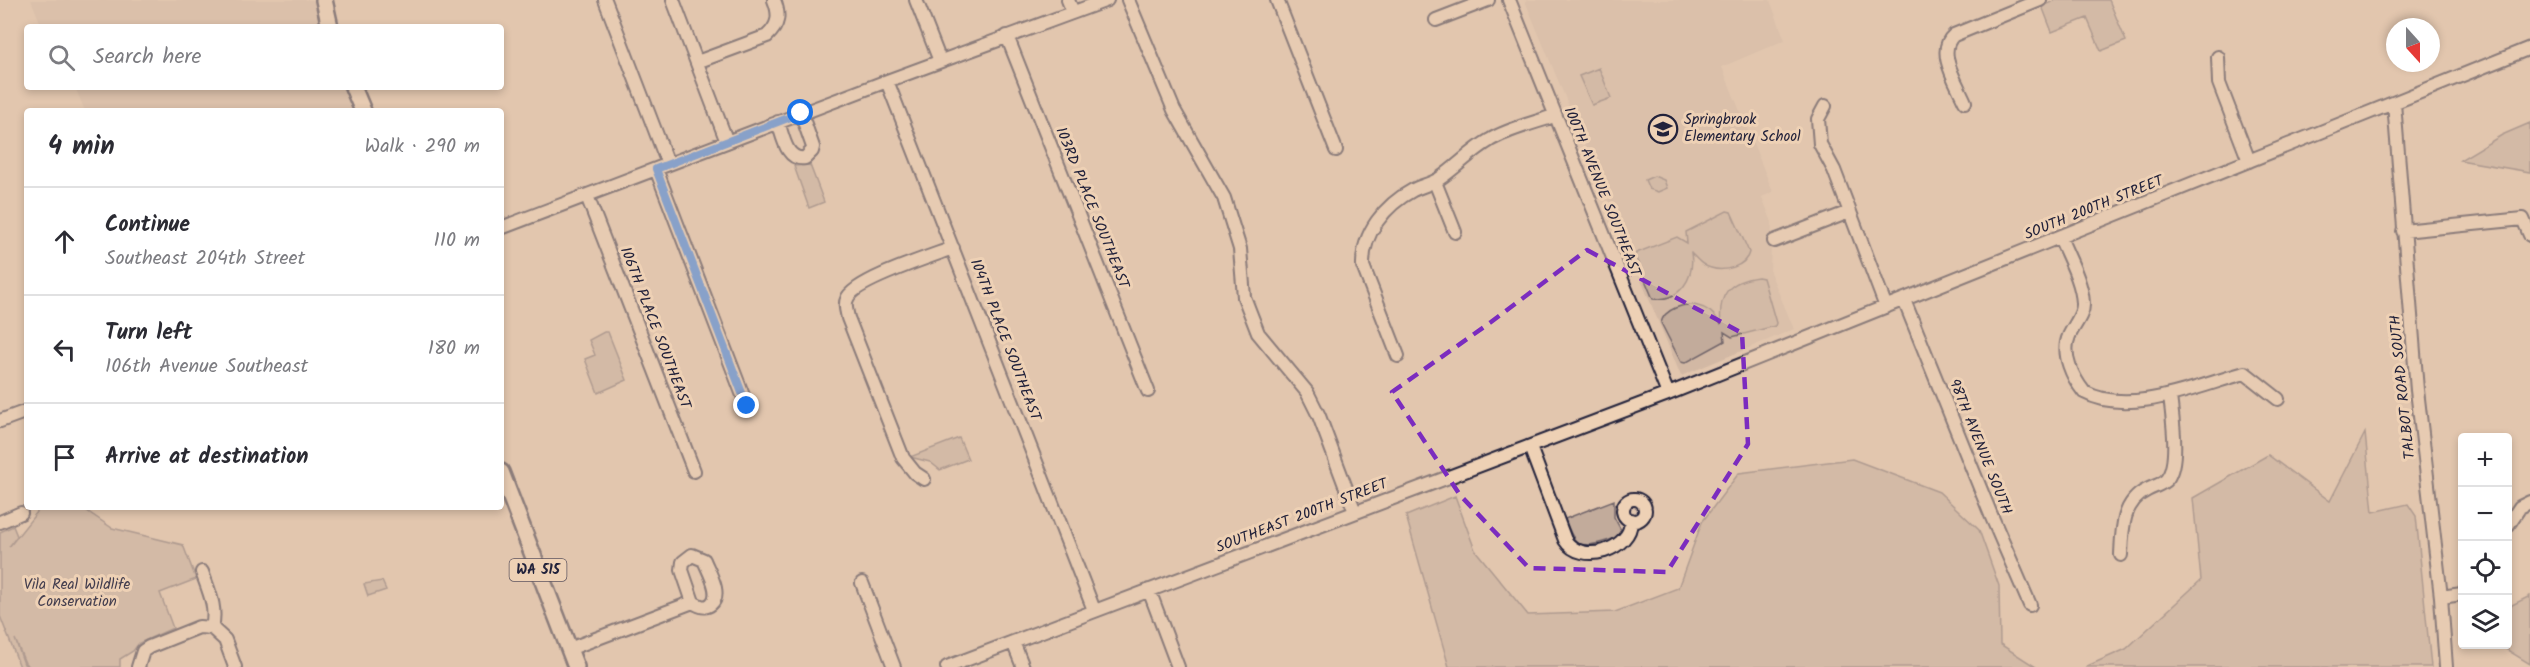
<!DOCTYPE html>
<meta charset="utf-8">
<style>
body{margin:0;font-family:Kalam,sans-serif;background:#f2f2f3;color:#2b2b33}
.controls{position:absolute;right:18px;bottom:18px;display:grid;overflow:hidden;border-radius:6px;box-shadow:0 3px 9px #0003}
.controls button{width:54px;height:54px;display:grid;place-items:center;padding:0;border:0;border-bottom:2px solid #e1e1e2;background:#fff;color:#2b2b33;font:30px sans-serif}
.compass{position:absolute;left:2386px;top:18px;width:54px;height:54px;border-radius:50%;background:#fff;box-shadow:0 3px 9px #0003;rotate:159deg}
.stop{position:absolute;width:18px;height:18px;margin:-14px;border:4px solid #1a73e8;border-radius:50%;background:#fff}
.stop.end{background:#1a73e8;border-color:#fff;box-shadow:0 2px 6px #0008}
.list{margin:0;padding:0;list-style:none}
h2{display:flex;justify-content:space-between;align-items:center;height:78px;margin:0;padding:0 24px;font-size:26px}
h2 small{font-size:20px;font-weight:400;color:#7c7c81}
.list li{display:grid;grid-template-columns:39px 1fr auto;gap:18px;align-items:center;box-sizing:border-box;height:108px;padding:0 24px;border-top:2px solid #e1e1e2}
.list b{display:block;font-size:22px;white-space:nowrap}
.list p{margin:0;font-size:20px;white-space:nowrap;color:#7c7c81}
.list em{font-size:20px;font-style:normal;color:#7c7c81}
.icon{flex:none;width:33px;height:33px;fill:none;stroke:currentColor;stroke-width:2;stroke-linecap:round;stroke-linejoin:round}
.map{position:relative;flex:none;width:2530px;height:667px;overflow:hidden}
.search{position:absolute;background:#fff;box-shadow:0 3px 9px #0003;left:24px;top:24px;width:480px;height:66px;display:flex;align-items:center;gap:15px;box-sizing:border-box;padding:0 21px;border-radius:6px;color:#7c7c81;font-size:22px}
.panel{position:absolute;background:#fff;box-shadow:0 3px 9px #0003;left:24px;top:108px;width:480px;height:402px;border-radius:6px}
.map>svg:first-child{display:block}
.built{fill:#d2b8a4}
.green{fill:#c2ab9b;stroke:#72666b;stroke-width:1.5}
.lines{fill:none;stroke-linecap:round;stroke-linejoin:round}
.minor-casing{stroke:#22223b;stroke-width:16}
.major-casing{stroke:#22223b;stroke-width:20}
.minor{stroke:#eed1b5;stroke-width:12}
.major{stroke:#eed1b5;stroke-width:15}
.route{stroke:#1a73e8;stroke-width:8}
.marked{fill:none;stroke:#7b2cbf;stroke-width:4.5;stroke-dasharray:12 8;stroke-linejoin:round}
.labels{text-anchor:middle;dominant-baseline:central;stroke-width:6;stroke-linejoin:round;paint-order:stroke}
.shield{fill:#eed1b5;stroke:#5f5660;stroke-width:1.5}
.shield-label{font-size:14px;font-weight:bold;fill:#22223b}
.poi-label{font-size:15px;fill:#22223b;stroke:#eed1b5;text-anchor:start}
.street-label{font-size:15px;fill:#22223b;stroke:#eed1b5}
.park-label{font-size:15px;fill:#423d4e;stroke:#eed1b5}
</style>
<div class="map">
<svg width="2530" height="667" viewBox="0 0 2530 667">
<rect width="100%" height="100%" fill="#e2c6ae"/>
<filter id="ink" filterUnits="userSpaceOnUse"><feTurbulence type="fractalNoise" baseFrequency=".0167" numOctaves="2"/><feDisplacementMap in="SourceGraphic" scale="12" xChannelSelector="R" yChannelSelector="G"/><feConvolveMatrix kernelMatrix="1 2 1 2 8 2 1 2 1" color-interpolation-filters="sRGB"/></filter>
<g filter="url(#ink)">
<path class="built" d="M31,0H319L329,27H42Z
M1529,0H1770L1785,40L1722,67L1773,192L1762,197L1772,222L1770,272L1794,329L1681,376L1525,1Z
M75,87H353L362,111H85Z"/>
<path class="green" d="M2056,0H2109L2126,41L2101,51L2087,18L2052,32L2042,6Z
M1599,68L1611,98L1592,105L1579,76Z
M2530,123V172L2460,160L2502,135Z
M810,165L824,202L809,208L794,166Z
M1654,176L1664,180L1667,188L1658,192L1649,189L1645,180Z
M1727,211L1731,212L1749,252C1746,267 1724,272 1711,268C1702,266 1697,259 1691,253C1695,277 1681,301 1653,299L1635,256L1636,253L1677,237L1687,243L1686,232Z
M1758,277L1763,278L1776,323L1775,326L1732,337L1724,332L1725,341L1685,363L1681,362L1661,323C1664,309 1685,302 1698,306C1709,308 1716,316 1721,324C1718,295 1728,281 1758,277Z
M604,332H608L627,380L598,393L585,359L595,355L589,340Z
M2365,433L2373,512L2408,504L2416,516L2431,667H2085L2126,649L2201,580L2193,498L2268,455L2330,501Z
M959,438L968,459L940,470L930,462L910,457Z
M1852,459L1939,492L1979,530L1999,586L2000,644L2036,667H1449L1406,516L1455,496L1475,550L1528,615L1615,612L1678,588L1702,522L1739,473Z
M1614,500V517L1621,530L1620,533C1615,539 1610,540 1603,542C1576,550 1574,542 1565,519Z
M41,507H81L112,528L183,545L196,579L160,593L173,628L139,643L133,651L120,659V667H30L25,663L15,639L24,664L28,667H20L0,616V532L13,526L17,536L9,547Z
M382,581L386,590L368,596L364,584Z
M2530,596V664L2499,645L2508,644V607Z"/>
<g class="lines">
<g class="minor-casing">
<path id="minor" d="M605,0L668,164
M673,0L727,142
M916,0L940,61
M1068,0L1073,12
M1128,0L1174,110L1224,198L1240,249L1244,297L1258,333L1307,392L1319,416L1355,512
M1277,0L1336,150
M1509,0L1668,394
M1436,20L1488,0
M1007,36L1148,391
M2218,57L2219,83L2249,161
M697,62L767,36C779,25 780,15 774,0
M887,81L1094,610
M1965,102C1957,83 1935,51 1954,35L2040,0
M2394,103L2417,390L2441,597L2446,667
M1825,106L1818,119L1820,144L1834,170L1886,307
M778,122C783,136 786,161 805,158L812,151L813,147L801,113
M656,169L747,406
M1435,182L1455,232
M587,196L694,471
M501,228L887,81L1107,0
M2403,231L2523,219L2530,235
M2060,237C2068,257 2082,281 2083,303C2084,315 2073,326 2069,336C2061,354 2073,378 2084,392C2130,417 2199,385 2245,373L2278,399
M1774,241L1849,212
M1904,300L1991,515L2030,605
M1398,356L1363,266C1362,233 1385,205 1413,190C1421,186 1431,184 1439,179C1457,167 1471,151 1490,140C1508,129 1534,123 1554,116
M0,421L27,411
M1530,447L1565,540C1581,566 1632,550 1631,520
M924,479L915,473L903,458L848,318C847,312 844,305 847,299C853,281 932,256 953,248
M1623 510a11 11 0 1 1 22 0a11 11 0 1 1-22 0Z
M0,522L21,513
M2508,525L2520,507L2530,502
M2121,555C2122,530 2122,502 2147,490C2154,486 2162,485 2167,479C2180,462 2172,416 2170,396
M202,572C209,592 217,607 212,628L225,640L235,667
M862,583L894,667
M1149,590L1178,667
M2441,597L2462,594
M1013,642L1023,667
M569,649L693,602C699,606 705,609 711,604C723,594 708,571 704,560L692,555L683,562L682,570L693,602
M138,667L143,651L149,647L199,627L212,628
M947,667L1668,394L2530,48"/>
</g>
<g class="major-casing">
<path id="major" d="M324,0L330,27
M353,87L363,111
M501,472L576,667"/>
</g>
<use href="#minor" class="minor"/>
<use href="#major" class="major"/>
</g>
</g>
<g class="lines" filter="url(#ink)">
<path class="route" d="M747,406L656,169L801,113"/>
</g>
<path d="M0 0H2530V667H0ZM1587,250L1742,333L1748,444L1667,572L1529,568L1460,495L1392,392L1491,322Z" fill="#e2c6ae" fill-opacity=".55" fill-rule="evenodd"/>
<path class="marked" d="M1587,250L1742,333L1748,444L1667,572L1529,568L1460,495L1392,392L1491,322Z"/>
<defs>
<g id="school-ring" transform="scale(1.5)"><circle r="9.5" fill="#eed1b5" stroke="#22223b" stroke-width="1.5"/><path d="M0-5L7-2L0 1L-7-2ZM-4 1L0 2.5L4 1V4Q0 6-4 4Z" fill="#22223b"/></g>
</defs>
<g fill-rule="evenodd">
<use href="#school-ring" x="1663" y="129"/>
</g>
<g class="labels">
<rect class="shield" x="509.5" y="559" width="57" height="22" rx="4.5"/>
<g class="shield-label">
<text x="538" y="570">WA 515</text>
</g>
<g class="poi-label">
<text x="1684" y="120">Springbrook<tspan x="1684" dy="17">Elementary School</tspan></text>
</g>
<g class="street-label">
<text transform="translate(1602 192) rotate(68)">100TH AVENUE SOUTHEAST</text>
<text transform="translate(1092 208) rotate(68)">103RD PLACE SOUTHEAST</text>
<text transform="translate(2094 208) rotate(-22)">SOUTH 200TH STREET</text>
<text transform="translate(655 328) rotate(69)">106TH PLACE SOUTHEAST</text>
<text transform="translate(1005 340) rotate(69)">104TH PLACE SOUTHEAST</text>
<text transform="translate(2403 387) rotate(-96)">TALBOT ROAD SOUTH</text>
<text transform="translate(1980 447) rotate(68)">98TH AVENUE SOUTH</text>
<text transform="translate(1302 516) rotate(-21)">SOUTHEAST 200TH STREET</text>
</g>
<g class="park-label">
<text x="77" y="585">Vila Real Wildlife<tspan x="77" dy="17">Conservation</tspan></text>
</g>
</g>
</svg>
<div class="controls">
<button>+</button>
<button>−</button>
<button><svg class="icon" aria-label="locate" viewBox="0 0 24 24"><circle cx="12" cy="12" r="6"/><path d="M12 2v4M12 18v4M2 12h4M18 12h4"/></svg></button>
<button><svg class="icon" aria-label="layers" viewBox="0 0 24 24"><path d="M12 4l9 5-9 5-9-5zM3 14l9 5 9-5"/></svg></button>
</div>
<svg class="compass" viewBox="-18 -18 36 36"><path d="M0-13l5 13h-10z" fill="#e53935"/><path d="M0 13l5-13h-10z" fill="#7c7c81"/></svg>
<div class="stop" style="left:801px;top:113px"></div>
<div class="stop end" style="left:747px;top:406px"></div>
<div class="search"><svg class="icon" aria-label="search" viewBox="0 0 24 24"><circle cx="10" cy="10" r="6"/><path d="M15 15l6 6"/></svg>Search here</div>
<section class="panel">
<h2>4 min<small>Walk · 290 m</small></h2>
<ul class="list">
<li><svg class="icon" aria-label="ahead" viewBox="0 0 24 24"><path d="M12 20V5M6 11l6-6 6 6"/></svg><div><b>Continue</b><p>Southeast 204th Street</p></div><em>110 m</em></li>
<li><svg class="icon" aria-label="left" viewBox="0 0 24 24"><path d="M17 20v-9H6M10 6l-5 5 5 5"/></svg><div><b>Turn left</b><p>106th Avenue Southeast</p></div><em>180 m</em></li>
<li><svg class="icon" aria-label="arrive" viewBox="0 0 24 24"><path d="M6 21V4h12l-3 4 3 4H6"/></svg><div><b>Arrive at destination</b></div></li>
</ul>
</section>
</div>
